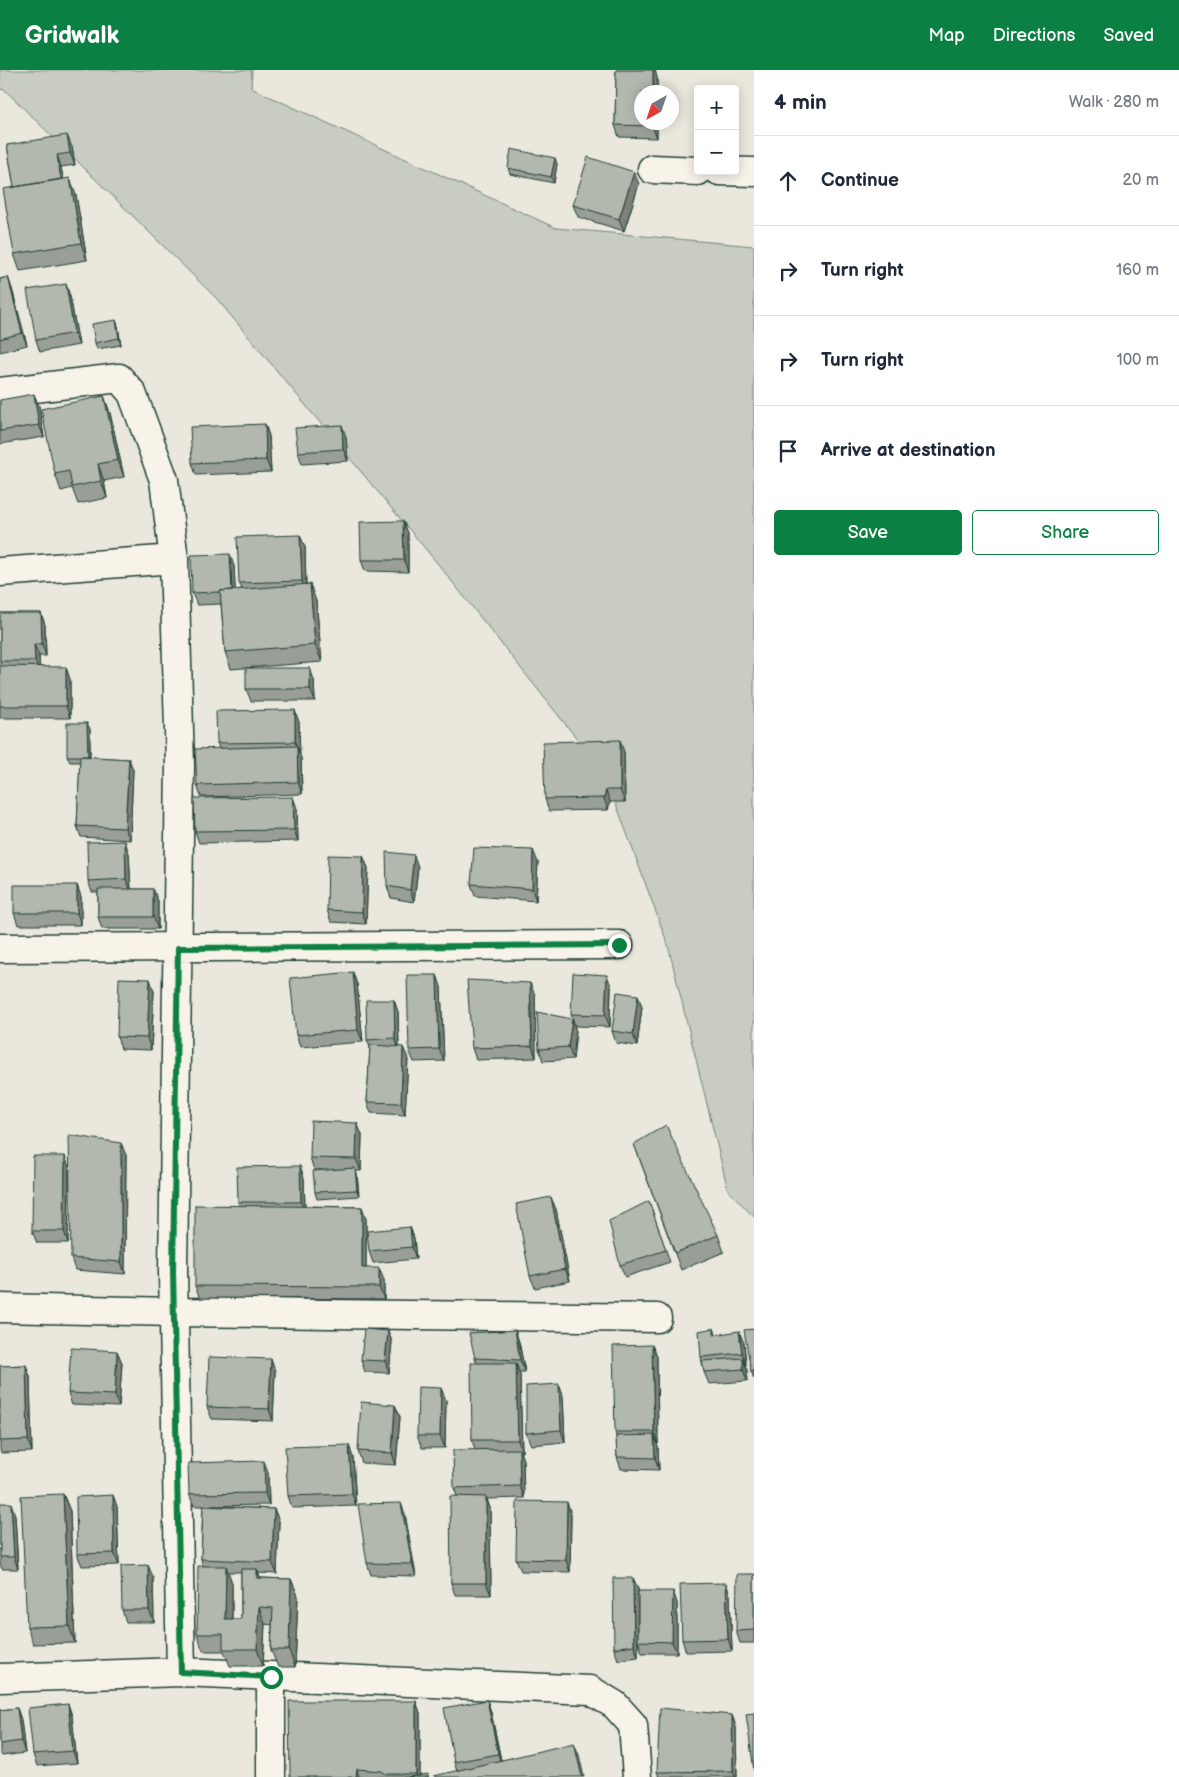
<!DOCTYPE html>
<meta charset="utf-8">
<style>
body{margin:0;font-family:"Balsamiq Sans",sans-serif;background:#f2f2f3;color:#1f2937}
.controls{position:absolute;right:15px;top:15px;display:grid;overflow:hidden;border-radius:5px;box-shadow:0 2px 12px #0003}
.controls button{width:45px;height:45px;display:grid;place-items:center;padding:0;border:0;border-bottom:1px solid #e0e1e3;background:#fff;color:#1f2937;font:25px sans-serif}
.compass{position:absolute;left:634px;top:15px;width:45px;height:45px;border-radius:50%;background:#fff;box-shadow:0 2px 12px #0003;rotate:220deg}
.stop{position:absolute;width:15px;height:15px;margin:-11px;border:4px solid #0b8043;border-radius:50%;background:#fff}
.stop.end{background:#0b8043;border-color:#fff;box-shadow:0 1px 5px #0008}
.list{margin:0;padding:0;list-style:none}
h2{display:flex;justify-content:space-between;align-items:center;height:65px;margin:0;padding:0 20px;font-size:21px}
h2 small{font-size:16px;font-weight:400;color:#747a83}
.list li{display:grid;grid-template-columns:32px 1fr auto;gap:15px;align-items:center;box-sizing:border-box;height:90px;padding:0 20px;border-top:1px solid #e0e1e3}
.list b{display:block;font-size:19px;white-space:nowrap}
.list em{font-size:16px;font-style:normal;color:#747a83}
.actions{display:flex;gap:10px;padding:15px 20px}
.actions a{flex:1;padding:11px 0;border:1px solid #0b8043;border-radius:5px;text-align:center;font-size:18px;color:#0b8043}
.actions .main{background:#0b8043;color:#fff}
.icon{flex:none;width:28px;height:28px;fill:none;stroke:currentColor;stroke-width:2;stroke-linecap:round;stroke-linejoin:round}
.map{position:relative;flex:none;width:754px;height:1707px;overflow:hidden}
header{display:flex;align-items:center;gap:30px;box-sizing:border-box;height:70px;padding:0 25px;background:#0b8043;color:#fff}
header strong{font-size:24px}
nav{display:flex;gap:28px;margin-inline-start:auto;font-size:18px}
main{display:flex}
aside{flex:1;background:#fff}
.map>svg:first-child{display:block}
.green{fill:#c8ccc1;stroke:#74847a}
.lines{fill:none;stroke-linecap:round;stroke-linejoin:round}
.minor-casing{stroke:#1f3d34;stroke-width:31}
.minor{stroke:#f7f3e8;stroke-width:28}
.wall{fill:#999e96;stroke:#1f3d34;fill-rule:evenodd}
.shaded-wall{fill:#7d817a;stroke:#1f3d34}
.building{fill:#b2b8ae;stroke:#1f3d34}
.route{stroke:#0b8043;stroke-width:6}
</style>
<header>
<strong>Gridwalk</strong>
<nav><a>Map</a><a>Directions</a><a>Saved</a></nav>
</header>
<main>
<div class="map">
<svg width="754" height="1707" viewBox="0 0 754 1707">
<rect width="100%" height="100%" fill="#eae8dd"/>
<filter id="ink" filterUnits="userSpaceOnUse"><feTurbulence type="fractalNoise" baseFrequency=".02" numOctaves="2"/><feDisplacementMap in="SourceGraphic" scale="10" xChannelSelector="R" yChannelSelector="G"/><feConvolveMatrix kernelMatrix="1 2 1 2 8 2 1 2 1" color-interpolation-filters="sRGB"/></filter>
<g filter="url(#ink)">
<path class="green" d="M0,0H252L251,18L556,158L754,176V1147L728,1120L668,875L605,704L438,494L217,229L5,20L0,19Z"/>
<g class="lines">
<g class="minor-casing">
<path id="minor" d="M652,99L698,101
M719,101L754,102
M0,322L119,308L132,323L164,410L174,489L180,694L173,1201L181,1602
M0,502L174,489
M0,878L619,875
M0,1238L174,1242L657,1248
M271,1607V1707
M0,1608L181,1602L590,1620L615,1635L633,1655L637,1707"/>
</g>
<use href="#minor" class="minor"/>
</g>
<path class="wall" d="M616,0H655L657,8V22H642V52H657V68L619,67L615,55Z
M7,75L72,77L75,95L61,97L63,109L76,125L87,190L20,201L14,184V117Z
M557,94L554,113L510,104L508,98Z
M639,114L624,161L578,147L573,135Z
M8,207L12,219L27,275L0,282V209Z
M70,226L79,275L40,282L36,270Z
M116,250L118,256L121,275L97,279L95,273Z
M104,326L110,343L124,407L104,411L107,428L78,434L72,418L61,421L55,404Z
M0,330L39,336L44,367L0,374Z
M265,354L269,366L271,402L196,405L192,393Z
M346,367L348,391L302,394L298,382Z
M403,451L408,463V502L365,501L361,490Z
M305,477L306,514L316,531L322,592L231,599L225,582L221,534L197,535L192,523L234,496L235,520L242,519L239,513Z
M0,543H41L45,555L46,586H39V597L70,609V648H0Z
M314,610L315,631H251L246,619Z
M299,652V684L301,688L302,724L201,727L197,715L219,678L217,673Z
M90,659V687L129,689L133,700L130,770L81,767L77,756L80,692H70L67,686Z
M624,682L625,732H610L608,740L549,741L545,729Z
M293,727L297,739L298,771L199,773L195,761Z
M129,783L131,819H153L158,831V859H102L98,847V822H92L88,811Z
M363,786L368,798L366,854L331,852L327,840Z
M538,792L536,831L475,826L471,814Z
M418,797L414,832L391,828L387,816Z
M77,815L81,827V855H18L14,843Z
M437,905L441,917L444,991L414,992L409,980Z
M357,914L363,972L300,977L296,965Z
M611,916L610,957L575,956L571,944Z
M154,921L151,980L121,979L117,967Z
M535,925L536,988L476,990L472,978Z
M394,930L398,942L399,976L408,988L405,1045L371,1043L367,1032L370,977L367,970Z
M642,937L637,976L616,973L612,961Z
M576,961L573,989L543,991L539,979Z
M357,1053L362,1065L361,1101H356L357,1104L359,1126L317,1129L315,1122L324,1100H314L310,1088Z
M634,1074L718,1165L724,1182L681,1200Z
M126,1085L125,1204L75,1200L71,1188Z
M65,1086L69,1098L68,1173H37L32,1161Z
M300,1096L304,1108L305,1136L362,1137L366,1149V1198L384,1210V1229L200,1228L195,1216L239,1136L238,1132Z
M649,1131L670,1192L625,1207L620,1195Z
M556,1139L570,1211L535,1218L530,1206Z
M410,1157L414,1168L416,1189L373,1193L369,1181Z
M714,1258L716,1264L744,1273L746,1295H745L747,1300V1311L709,1314L704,1302L701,1287Z
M754,1259V1309L751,1301Z
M515,1260L519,1272L525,1302H519L520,1305L522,1382H520L523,1390L524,1428L487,1429L490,1438L491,1525H455L451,1513L457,1426L454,1418L475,1380L472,1370L477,1293L475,1288Z
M388,1261L392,1272L389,1303L365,1302L361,1290Z
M652,1275L657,1287L658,1374H657L658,1377L659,1400L621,1399L617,1387L616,1366L615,1362Z
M117,1281L122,1293L119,1337L72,1335L68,1323Z
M26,1295L30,1307L32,1382L1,1383L0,1380V1296Z
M275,1301L273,1351L212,1349L207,1337Z
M559,1314L563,1326L565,1372L531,1375L526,1363Z
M446,1330L445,1378H422L417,1366Z
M395,1335L400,1347L396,1395L362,1393L358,1381Z
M353,1387L356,1436L292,1438L288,1426Z
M268,1403L269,1435L209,1436L274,1439L279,1451L277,1504L258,1503L260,1508L291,1509L298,1526L295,1597H278L271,1580L272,1555L265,1554L263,1596H230L224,1581H203L197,1564L203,1496L201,1489L203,1436H194L189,1424ZM228,1502H241V1549H232V1513Z
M63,1424L70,1441L75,1573L33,1574L27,1557Z
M113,1425L117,1437L119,1495L82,1496L77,1484Z
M0,1433L15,1445L18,1499H2L0,1494Z
M405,1444L416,1506L371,1505L367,1493Z
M571,1444L570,1502L521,1501L516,1489Z
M754,1504V1573H740L736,1561Z
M153,1507L154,1552H126L122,1540Z
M633,1508L638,1519V1587L618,1590L614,1578Z
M726,1513L730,1525L732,1581L686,1582L682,1570Z
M673,1521L677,1533V1583H642L638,1571Z
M487,1630L491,1642L501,1690L579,1685L457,1701L454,1692Z
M416,1631L420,1643V1705L429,1707H290Z
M68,1634L72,1646L77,1693L37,1696L33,1684Z
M17,1638L21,1650L25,1683L2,1686L0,1682V1640Z
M732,1645L736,1657L737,1707H659L657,1702Z"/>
<path class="shaded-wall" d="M653,0H655L657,8V22H653Z
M652,52H657V68L652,56Z
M67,65L72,77L75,95L70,83Z
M57,85L61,97L66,121L61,109Z
M555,88L557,94L554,113L551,107Z
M634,102L639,114L624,161L619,149Z
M70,108L76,125L87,190L81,173Z
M8,207L12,219L27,275L22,263Z
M66,214L70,226L79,275L74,263Z
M116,250L118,256L121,275L119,268Z
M34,324L39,336L44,367L39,355Z
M104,326L110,343L124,407L118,390Z
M265,354L269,366L271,402L266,390Z
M342,355L346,367L348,391L343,379Z
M98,394L104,411L107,428L101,411Z
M403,451L408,463V502L404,490Z
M300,465L305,477L306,523L302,511Z
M230,484L234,496L236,533L232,521Z
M310,514L316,531L322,592L315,575Z
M41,543L45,555L46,586L42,574Z
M34,574L39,586L40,603L35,591Z
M66,597L70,609V648L66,636Z
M310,598L314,610L315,631L310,619Z
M295,640L299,652L300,684L295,672Z
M87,653L90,659V692L88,686Z
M620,670L624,682L625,732L620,720Z
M297,676L301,688L302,724L298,712Z
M129,689L133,700L130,770L125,758Z
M606,720L610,732L608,740L604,728Z
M293,727L297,739L298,771L294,760Z
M125,771L129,783L131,821L126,809Z
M533,780L538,792L536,831L532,819Z
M414,785L418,797L414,832L410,820Z
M363,786L368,798L366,854L362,842Z
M77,815L81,827V855L77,843Z
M153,819L158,831V859L153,847Z
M353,902L357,914L363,972L358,960Z
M437,905L441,917L444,991L439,979Z
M607,905L611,916L610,957L605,945Z
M150,909L154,921L151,980L147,968Z
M530,913L535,925L536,988L532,976Z
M638,925L642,937L637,976L633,964Z
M394,930L398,942L399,980L395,968Z
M572,949L576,961L573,989L568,977Z
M403,977L408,988L405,1045L401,1033Z
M357,1053L362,1065L361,1101L356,1089Z
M121,1073L126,1085L125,1204L121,1192Z
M65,1086L69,1098L68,1173L64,1161Z
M300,1096L304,1108L305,1144L301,1132Z
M355,1098L357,1104L359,1126L357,1120Z
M551,1127L556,1139L570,1211L565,1199Z
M362,1137L366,1149V1210L362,1198Z
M410,1157L414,1168L416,1189L412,1177Z
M379,1198L384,1210V1229L379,1217Z
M515,1260L519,1272L525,1302L520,1290Z
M388,1261L392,1272L389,1303L385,1291Z
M739,1261L744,1273L746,1295L742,1283Z
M652,1275L657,1287L658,1374L654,1362Z
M117,1281L122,1293L119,1337L115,1325Z
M743,1288L747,1300V1311L743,1299Z
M271,1289L275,1301L273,1351L269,1339Z
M516,1293L520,1305L522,1382L518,1370Z
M26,1295L30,1307L32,1382L28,1370Z
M559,1314L563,1326L565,1372L561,1360Z
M441,1318L446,1330L445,1378L440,1366Z
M395,1335L400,1347L396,1395L392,1383Z
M654,1365L658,1377L659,1400L655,1388Z
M349,1375L353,1387L356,1436L352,1424Z
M519,1379L523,1390L524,1428L520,1416Z
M264,1391L268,1403L269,1435L265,1423Z
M63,1424L70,1441L75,1573L69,1556Z
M113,1425L117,1437L119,1495L114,1483Z
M486,1427L490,1438L491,1525L486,1513Z
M567,1432L571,1444L570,1502L566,1490Z
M11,1433L15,1445L18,1499L14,1487Z
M401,1433L405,1444L416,1506L412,1494Z
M274,1439L279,1451L277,1504L272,1492Z
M148,1495L153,1507L154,1552L149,1540Z
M226,1496L232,1513V1566L225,1549Z
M257,1499L263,1516L257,1508Z
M633,1508L638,1519V1587L634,1575Z
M291,1509L298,1526L295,1597L289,1580Z
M726,1513L730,1525L732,1581L728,1569Z
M673,1521L677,1533V1583L672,1572Z
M259,1537L265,1554L263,1596L257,1579Z
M487,1630L491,1642L502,1696L498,1684Z
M416,1631L420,1643V1707H417L416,1704Z
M68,1634L72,1646L77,1693L73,1681Z
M17,1638L21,1650L25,1683L21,1671Z
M732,1645L736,1657L737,1707H735L733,1701Z
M574,1673L579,1685L584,1707H582Z
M357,1699L359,1707H356Z"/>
<path class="building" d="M616,0H653V22H642V52H652V56L615,55Z
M67,65L70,83L57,85L61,109L14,117L7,75Z
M511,79L555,88L551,107L508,98Z
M588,87L634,102L619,149L573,135Z
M70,108L81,173L14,184L3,119Z
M8,207L22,263L0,269V209Z
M66,214L74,263L36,270L27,220Z
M116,250L119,268L95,273L92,254Z
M34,324L39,355L0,361V330Z
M104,326L118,390L98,394L101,411L72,417L69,401L55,404L41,339Z
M265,354L266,390L192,393L190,357Z
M342,355L343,379L298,382L295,358Z
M403,451L404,490H361L360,452Z
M300,465L302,511L239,513L237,467Z
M230,484L232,520L220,521V522L192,523L191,485Z
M310,514L315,575L225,582L220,521Z
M0,543H41L42,574H34L35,591H0Z
M0,596L66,597V636H0Z
M246,598H310V619H246Z
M295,640V672L217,673L216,641Z
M67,653H87L88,686H67Z
M620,670V720H606L604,728L545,729L543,672Z
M297,676L298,712L197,715L195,679Z
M80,686L129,689L125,758L77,756Z
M293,727L294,760L195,761L194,728Z
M125,771L126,809L88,811L87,772Z
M474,778L533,780L532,819L471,814Z
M386,782L414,785L410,820L387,816Z
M328,785L363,786L362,842L327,840Z
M14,815H77V843H14Z
M98,819H153V847H98Z
M353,902L358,960L296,965L290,908Z
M573,903L607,905L605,945L571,944Z
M407,905H437L439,979L409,980Z
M119,908L150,909L147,968L117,967Z
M467,910L530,913L532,976L472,978Z
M617,922L638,925L633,964L612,961Z
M366,930H394L395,968L367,970Z
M537,942L572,949L568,977L539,979Z
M370,975L403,977L401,1033L367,1032Z
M311,1051L357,1053L356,1089L310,1088Z
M666,1055L718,1165L675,1183L634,1074Z
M69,1065L121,1073V1192L71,1188Z
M33,1086H65L64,1161H32Z
M300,1096L301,1132H238L237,1097Z
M355,1098L357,1120L315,1122L313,1101Z
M551,1127L565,1199L530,1206L516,1134Z
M649,1131L666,1180L620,1195L609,1151Z
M195,1135L362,1137V1198H379V1217L195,1216Z
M410,1157L412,1177L369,1181L367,1161Z
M714,1258V1265L739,1261L742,1283L701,1287L699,1261Z
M364,1259L388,1261L385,1291L361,1290Z
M754,1259V1300L751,1301L744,1260Z
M515,1260L520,1290L475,1288L469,1263Z
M652,1275L654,1362H615L613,1276Z
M71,1278L117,1281L115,1325L68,1323Z
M209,1287L271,1289L269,1339L207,1337Z
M743,1288V1299L704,1302L702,1291Z
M471,1293H516L518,1370H472Z
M26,1295L28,1370L0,1371V1296Z
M559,1314L561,1360L526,1363V1316Z
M418,1317L441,1318L440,1366H417Z
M361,1332L395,1335L392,1383L358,1381Z
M654,1365L655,1388L617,1387L616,1366Z
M349,1375L352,1424L288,1426L285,1377Z
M519,1379L520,1416L454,1418L453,1380Z
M264,1391L265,1423L189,1424L188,1393Z
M63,1424L69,1556L27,1557L21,1426Z
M113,1425L114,1483L77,1484L76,1427Z
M450,1426L486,1427V1513H451Z
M517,1431L567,1432L566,1490L516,1489Z
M0,1433H11L14,1487H0Z
M401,1433L412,1494L367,1493L358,1434Z
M203,1436L274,1439L272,1492L201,1489Z
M148,1495L149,1540H122L121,1496Z
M198,1496H226L225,1549H241V1499H257V1508L291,1509L289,1580H271L273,1538L259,1537L257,1579H223V1564H197Z
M737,1504H754V1560L736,1561Z
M613,1508H633L634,1575L614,1578Z
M726,1513L728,1569L682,1570L680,1514Z
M638,1521H673L672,1572L638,1571Z
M487,1630L498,1684L454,1692L444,1638Z
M289,1631H416V1704H386L382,1701L357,1699L356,1707H290Z
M68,1634L73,1681L33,1684L28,1638Z
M17,1638L21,1671L0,1674V1640Z
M660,1638L732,1645L733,1701L657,1702Z
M754,1643V1701L746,1644Z
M574,1673L582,1707H435L434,1706Z
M428,1704V1707H408Z"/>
</g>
<g class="lines" filter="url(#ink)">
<path class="route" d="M271,1607L181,1602L173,1201L178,878L619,875"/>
</g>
</svg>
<div class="controls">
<button>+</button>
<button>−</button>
</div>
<svg class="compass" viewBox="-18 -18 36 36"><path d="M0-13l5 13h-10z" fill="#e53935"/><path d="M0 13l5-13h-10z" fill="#747a83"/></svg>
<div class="stop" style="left:271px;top:1607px"></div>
<div class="stop end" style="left:619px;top:875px"></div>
</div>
<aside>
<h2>4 min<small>Walk · 280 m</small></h2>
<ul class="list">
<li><svg class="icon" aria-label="ahead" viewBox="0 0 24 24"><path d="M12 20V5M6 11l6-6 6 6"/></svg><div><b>Continue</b></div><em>20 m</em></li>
<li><svg class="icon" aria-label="right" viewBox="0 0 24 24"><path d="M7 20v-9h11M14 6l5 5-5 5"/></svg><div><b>Turn right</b></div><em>160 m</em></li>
<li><svg class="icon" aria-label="right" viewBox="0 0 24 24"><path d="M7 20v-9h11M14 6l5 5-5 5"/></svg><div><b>Turn right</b></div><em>100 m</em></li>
<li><svg class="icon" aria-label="arrive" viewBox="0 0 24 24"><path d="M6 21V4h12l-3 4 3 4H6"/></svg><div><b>Arrive at destination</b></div></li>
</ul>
<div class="actions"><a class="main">Save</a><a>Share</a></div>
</aside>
</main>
